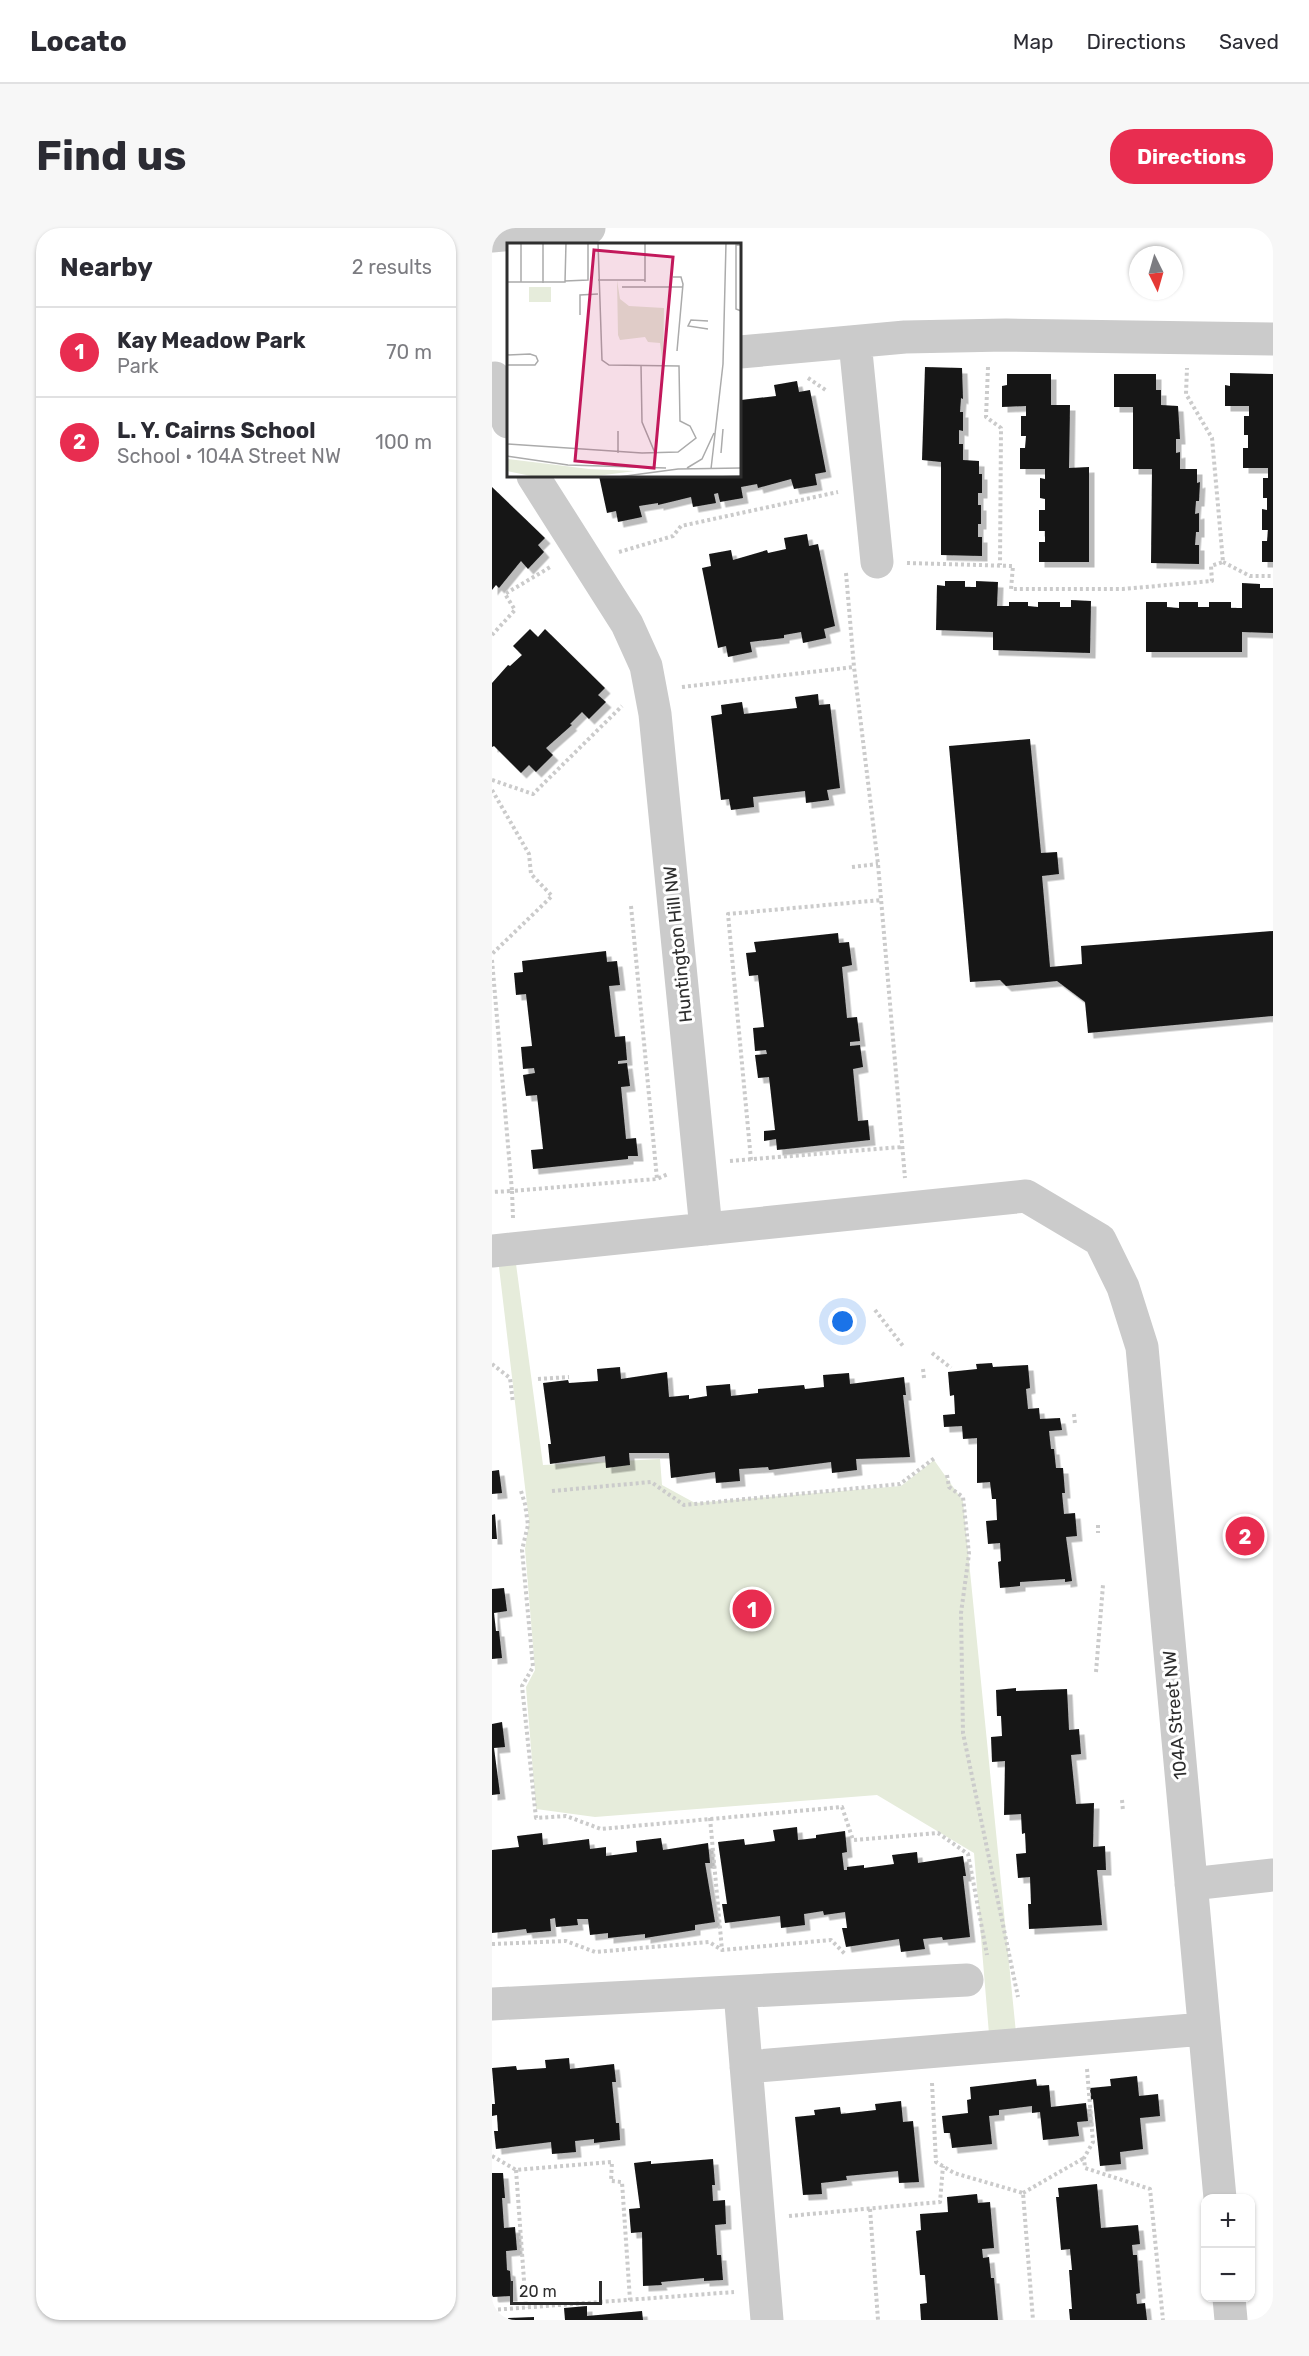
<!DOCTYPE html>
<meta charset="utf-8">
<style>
body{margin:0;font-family:Rubik,sans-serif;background:#f7f7f7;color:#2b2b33}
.controls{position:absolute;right:18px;bottom:18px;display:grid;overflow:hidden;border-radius:12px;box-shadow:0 2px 4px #0004}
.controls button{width:54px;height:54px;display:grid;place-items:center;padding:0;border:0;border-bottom:2px solid #e1e1e2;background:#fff;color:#2b2b33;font:30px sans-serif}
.compass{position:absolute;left:637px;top:18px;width:54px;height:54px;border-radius:50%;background:#fff;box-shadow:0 2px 4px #0004;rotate:175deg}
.scale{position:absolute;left:18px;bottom:15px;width:92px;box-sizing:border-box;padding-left:6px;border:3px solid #2e2e2e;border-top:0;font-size:16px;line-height:21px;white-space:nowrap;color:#2e2e2e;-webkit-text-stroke:4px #fff;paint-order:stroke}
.you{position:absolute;left:351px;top:1094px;width:21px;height:21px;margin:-15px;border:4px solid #fff;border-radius:50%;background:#1a73e8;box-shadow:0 0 0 9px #1a73e833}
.badge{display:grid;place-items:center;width:39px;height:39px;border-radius:50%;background:#e82d50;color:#fff;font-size:20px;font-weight:700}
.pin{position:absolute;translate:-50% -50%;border:3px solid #fff;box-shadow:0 2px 6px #0006}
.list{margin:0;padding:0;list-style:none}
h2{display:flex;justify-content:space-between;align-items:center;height:78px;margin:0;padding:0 24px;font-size:26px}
h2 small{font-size:20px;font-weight:400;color:#7c7c81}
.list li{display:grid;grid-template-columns:39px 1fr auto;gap:18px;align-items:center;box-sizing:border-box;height:90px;padding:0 24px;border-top:2px solid #e1e1e2}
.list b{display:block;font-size:22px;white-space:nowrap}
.list p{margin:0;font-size:20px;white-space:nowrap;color:#7c7c81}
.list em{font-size:20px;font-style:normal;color:#7c7c81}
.map{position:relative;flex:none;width:781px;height:2092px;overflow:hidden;border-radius:24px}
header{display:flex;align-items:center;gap:36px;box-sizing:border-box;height:84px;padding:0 30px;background:#fff;border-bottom:2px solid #e1e1e2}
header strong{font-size:28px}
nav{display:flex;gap:33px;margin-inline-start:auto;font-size:21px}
.intro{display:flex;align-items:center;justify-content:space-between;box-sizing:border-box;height:144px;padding:0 36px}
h1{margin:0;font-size:42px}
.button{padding:15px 27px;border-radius:24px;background:#e82d50;color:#fff;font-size:21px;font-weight:700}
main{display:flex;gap:36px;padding:0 36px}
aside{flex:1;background:#fff;border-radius:24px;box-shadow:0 2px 4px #0004}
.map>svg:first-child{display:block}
.green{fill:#e6ecdb}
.building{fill:#151515;filter:url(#shadow)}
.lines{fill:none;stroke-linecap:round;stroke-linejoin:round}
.path{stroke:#cbcbcb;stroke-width:4;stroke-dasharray:3 3;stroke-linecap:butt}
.minor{stroke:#cbcbcb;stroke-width:33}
.labels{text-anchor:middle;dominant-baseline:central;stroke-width:6;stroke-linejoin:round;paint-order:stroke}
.street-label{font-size:18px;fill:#2e2e2e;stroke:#fff}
.inset-road{fill:none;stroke:#ababab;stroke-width:1.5}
.view{fill:#c2185b;fill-opacity:0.15;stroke:#c2185b;stroke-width:3}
.inset-edge{fill:none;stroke:#2e2e2e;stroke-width:3}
</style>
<header>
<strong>Locato</strong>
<nav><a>Map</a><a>Directions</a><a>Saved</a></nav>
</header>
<div class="intro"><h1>Find us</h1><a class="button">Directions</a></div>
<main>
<aside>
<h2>Nearby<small>2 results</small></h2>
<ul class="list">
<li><span class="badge">1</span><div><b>Kay Meadow Park</b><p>Park</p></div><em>70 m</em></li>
<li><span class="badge">2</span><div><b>L. Y. Cairns School</b><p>School · 104A Street NW</p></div><em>100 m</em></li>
</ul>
</aside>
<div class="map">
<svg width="781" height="2092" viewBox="0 0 781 2092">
<defs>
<filter id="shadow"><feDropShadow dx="5.5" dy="5.5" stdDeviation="0" flood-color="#0004"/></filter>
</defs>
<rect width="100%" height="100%" fill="#fff"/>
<path class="green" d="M22,1021L51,1237L168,1231L170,1257L203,1275L409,1258L442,1232L471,1273L525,1815L498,1818L482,1625L385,1567L103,1589L44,1581L34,1459L43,1442L33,1321L37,1293L5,1022Z"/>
<path class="building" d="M433,139L470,140L471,171L469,170L468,184H471V203L467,202V216H471V232L487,233V246H490V265H486V277H489V296H486V309H490V328L449,327V234L430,232Z
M738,145L781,146V334H770V313H775L776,302H770V281L775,282V270H771V250H776V240H751V220H756V207H752V188H757V178H733V157L738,158Z
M515,146H559V177H578L577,240L597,239V334H547V314H553V303H547V282H553V271L548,270V250L553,251V241H528V220H533L534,208H529V188H534V178L510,179V158L515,157Z
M622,146H664V162H669V177L686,178L688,211H684V225L688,224V241H705V255L708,254L707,273H704L703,286L707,285V304H704L703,317H707V336L659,335L660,241H641V179H622Z
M305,153L307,164L318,162L334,244L323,246L325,257L302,261L299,251L266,260L265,256L249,259L251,270L228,274L226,265L222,266L224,275L201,279L199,269L166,277V275L147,278L150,289L126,294L124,283L115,285L107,248H248L249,172L284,168L282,157Z
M0,259L53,310L46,317L52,324L36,341L29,333L7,360L4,357L0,362Z
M315,306L317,318L326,316L343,398L332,401L334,410L311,415L309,404L292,407V410L258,414L260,424L236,429L234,418L226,420L210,340L219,338L217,326L239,322L241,332L275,322L276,325L294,321L292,310Z
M453,353H473V359H484V353L506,354L505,378H517V374H536V378L546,379V374H568V379H579V372L599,373L598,425L501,422V404L444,402L445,357L453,358Z
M750,355L768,356V360H781V405L750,404V424H654V374H675V379L687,380V374H706V379H717V374H739V380H750Z
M38,401L46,409L53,401L113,460L106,467L114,474L97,491L90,484L78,496L80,497L54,520L61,527L44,544L37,537L29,545L2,518L0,519V455L16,437L18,438L30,427L21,418Z
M326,466L327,477L338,476L348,560L335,562L337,572L314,575L313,563L261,569L262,579L239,582L237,571L229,572L219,488L230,486L229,477L250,474L252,486L305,480L303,469Z
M538,511L549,625L565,624L567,646L550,648L558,739L590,736L589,718L781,703V788L596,805L593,774L565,753L514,758L508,752L478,754L457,518Z
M346,705L347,715L357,714L360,737L350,739L355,790L365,789L368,813L358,814V818L368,817L371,839L361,841L366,893L376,892L378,912L285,922L284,911L272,913V903L283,902L277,849L266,850L263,827L275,826L274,822L263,823L261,800L272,799L266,747L257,748L254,725L264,724L262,714Z
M114,723L115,734L125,733L128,757L117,758L123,809L133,808L135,832L126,833V836L135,835L138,858L129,859L134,911L144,910L146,928H136V931L41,941L39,922L51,921L45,867L34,868L31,847L43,845L42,840L31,841L29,819L40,818L34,766L24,767L22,745L31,744L30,733Z
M500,1135L501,1139L536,1137L538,1160L534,1161L536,1181L547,1180L548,1191L568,1190L570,1202L557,1203L559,1221H562L564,1240H571L573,1265H570L572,1286L583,1285L585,1308L574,1309L580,1353L573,1354V1351L528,1354V1358L508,1360L506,1334L509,1333L508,1315L496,1316L494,1293L505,1292L504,1271H500L498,1254L485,1255V1210L471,1211L470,1198L452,1199L451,1187L463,1186L462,1167L458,1168L456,1144L485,1141L484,1136Z
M128,1139L129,1151L175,1144L177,1169L197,1167V1171L215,1168L214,1158L238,1156L239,1168L266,1165V1161L312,1157L313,1161L332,1159L331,1147L357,1145L358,1156L412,1149L414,1167H411L418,1229L364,1231L365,1242L340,1245L339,1234L277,1242L276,1239L247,1241L248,1253L224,1255L223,1244L179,1250L177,1225H137L138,1237L114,1240L113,1228L58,1236L56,1216H59L51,1155L76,1152L77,1155L106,1153L105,1141Z
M7,1242L10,1265L0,1266V1243Z
M3,1286L5,1311H0V1287Z
M12,1360L15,1383L2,1385L4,1403H7L10,1430L0,1431V1361Z
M524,1460V1463L575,1461L577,1502L587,1501L589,1526L579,1527L584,1576L602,1575L601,1619L613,1618L614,1642H605L610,1697L537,1701L536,1676H539L538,1649L526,1650L524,1626L534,1625L533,1605L530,1606L529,1586L512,1587L513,1533L500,1534L499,1509L510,1508L509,1488H505L504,1462Z
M10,1494L13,1519L2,1520L8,1566L0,1567V1496Z
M305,1599L306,1612L324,1610V1607L353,1603L355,1624L350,1625L352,1642H355V1639L372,1637V1640L402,1636L400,1627L425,1624L426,1635L471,1628L474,1648H471L478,1709L451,1712L450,1709L431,1711L433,1721L409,1724L407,1711L354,1719L350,1700H355L353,1684L332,1687L331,1683L312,1686L313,1697L289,1700L288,1688L233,1695L230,1676H235L226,1614L252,1611L253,1617L283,1613L281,1602Z
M50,1605L51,1617L97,1611L98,1621L114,1619V1628L145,1624L144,1613L169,1610L171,1622L216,1615L218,1635H213L223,1694L203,1697V1702L153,1710V1706L116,1710V1705L98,1707L96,1691H85L86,1697L64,1699L63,1690L58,1691L59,1703L35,1705L34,1701L0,1705V1622L27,1619L25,1608Z
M77,1830L78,1841L122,1836L124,1854H120L124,1895H127L128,1912L102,1915V1911L83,1913L84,1924L60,1926L59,1914L4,1921L2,1903H6L5,1887L0,1888V1876H3L0,1840L24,1838L25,1842L54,1840L53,1832Z
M645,1848L647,1868L666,1866L668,1888L648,1890L651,1921L628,1924L629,1936L608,1938L601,1871L599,1872L598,1860L619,1858L618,1851Z
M544,1851L545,1858L557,1857L559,1879L594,1875L596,1893L585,1894L587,1908L551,1912L548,1884L540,1885V1878L507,1882V1887L497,1888L500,1916L460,1920L458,1905H452L450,1888L476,1885L475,1872L479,1871L478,1859Z
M409,1873L411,1894L421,1893L427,1954L407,1955L406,1943L354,1948L355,1952L329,1955L330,1966L311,1967L303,1889L323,1887L322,1882L348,1879L349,1886L384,1882L383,1876Z
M221,1931L223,1957H220L221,1973L233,1972L234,1996L223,1997L225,2027H229L231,2052L212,2053V2050L169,2054L170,2057L151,2058L150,2004L139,2005L137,1981L148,1980L142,1935L159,1933V1936Z
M0,1945H11L13,1970H10L12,2000L23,1999L25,2022L14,2023L15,2042L18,2043L20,2068L1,2069L0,2067Z
M605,1956L609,2000L646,1997L648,2016L640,2017L641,2027H645L648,2065L644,2066L645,2076L653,2075L655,2092H578L577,2081H580L577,2042H580L578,2021L569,2022L564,1969H567L566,1960Z
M485,1966L486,1975L498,1974L502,2020L490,2021L491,2030L497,2029L499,2050H502L506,2092H429L428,2076L435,2075L433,2047H428L424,2003L429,2002L428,1986L456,1984L455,1969Z
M95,2078V2088L150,2083L151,2092H73L72,2080Z
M42,2089V2092H16V2090Z"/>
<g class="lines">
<path class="path" d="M496,139L494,189L509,200L508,337
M316,150L335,163
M127,324L181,308L189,298L346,264
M731,334L758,348H781
M415,335L521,338L519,361H631L720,353L719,338L731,334L720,210L694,166L695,140
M354,345L362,439L386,636L413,950
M0,407L23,382L13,366L60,338
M190,459L362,439
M0,552L41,566L130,478
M0,562L37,626L39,646L60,668L0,726
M360,639L386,636
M139,678L165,951
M0,732L20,963L0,964
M259,932L236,686L389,672
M238,933L410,919
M21,990L20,963L165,951L176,946
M383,1082L411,1118
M440,1125L459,1140
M0,1136L18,1150L21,1175
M431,1141L432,1150
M46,1151L77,1149
M582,1186L583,1196
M455,1247L457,1259L471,1269L477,1326L469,1385L471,1505L526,1769
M29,1263L33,1276L36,1297L30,1322L41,1439L30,1458L44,1590L74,1588L109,1601L350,1579L361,1612L446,1605L476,1626L495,1727
M60,1263L159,1254L192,1277L408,1256L444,1229
M606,1297V1305
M604,1444L611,1357
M630,1572L631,1583
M218,1590L230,1722
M0,1716L74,1713L103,1724L217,1714L230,1722L339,1712L353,1726
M595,1841L601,1914L592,1930L593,1940L658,1961L671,2092
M440,1855L444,1934L462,1945L531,1965L541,2092
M0,1928L24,1942L120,1934L119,1953L130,1954L138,2072
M24,1942L34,2080
M531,1965L592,1930
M378,1981L386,2092
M297,1988L448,1974L451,1938
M0,2082L242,2064"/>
<path class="minor" d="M0,8L97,0
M363,114L385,334
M248,124L413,109L514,107L781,111
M3,150L9,175L16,194
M41,248L135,396L154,438L163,486L214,1001
M0,1023L534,968L608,1012L631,1059L650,1119L728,1970
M699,1656L781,1647
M248,1764L275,2092
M0,1776L475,1752
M254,1839L712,1801
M737,2070L739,2092"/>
</g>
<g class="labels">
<g class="street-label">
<text transform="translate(186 716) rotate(-96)">Huntington Hill NW</text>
<text transform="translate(683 1487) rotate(-95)">104A Street NW</text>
</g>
</g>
<g transform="translate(15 15)">
<rect width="234" height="234" fill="#fff"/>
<path d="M110,37L113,56L122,63L157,65L156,122L153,100L141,99L138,94L113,97L111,92ZM22,44H44V59H22ZM0,216L82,226L128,228L82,234H29L0,228Z" fill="#e6ecdb"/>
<path class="inset-road" d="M234,2H229V66L234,68M166,34H174L176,41L170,108M91,37H138M58,38L81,37V0M0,39H58L59,0M14,39V0M138,39V0M36,40V0M115,44H175M73,72V52L91,51M201,86L181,83L184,77L201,78M0,112L23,111L29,113L31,118L28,122H0M134,122L135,179L148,210M111,188V210M0,201L135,210L171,209L189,195L183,183L173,178L172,123L102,122L95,117L91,0M214,210L216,186M0,213L61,222L159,225M180,225L195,216L207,190M204,226L216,121L219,0M111,234L171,226L234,225M209,234L234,233"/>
<path class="view" d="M87,7L166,14L147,225L68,218Z"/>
<rect width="234" height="234" class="inset-edge"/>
</g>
</svg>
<div class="controls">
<button>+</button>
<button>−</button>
</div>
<svg class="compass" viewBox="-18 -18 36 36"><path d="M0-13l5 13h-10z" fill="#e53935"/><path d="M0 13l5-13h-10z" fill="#7c7c81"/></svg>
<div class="scale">20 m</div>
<div class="you"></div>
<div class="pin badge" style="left:260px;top:1381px">1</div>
<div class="pin badge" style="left:753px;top:1308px">2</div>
</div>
</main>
